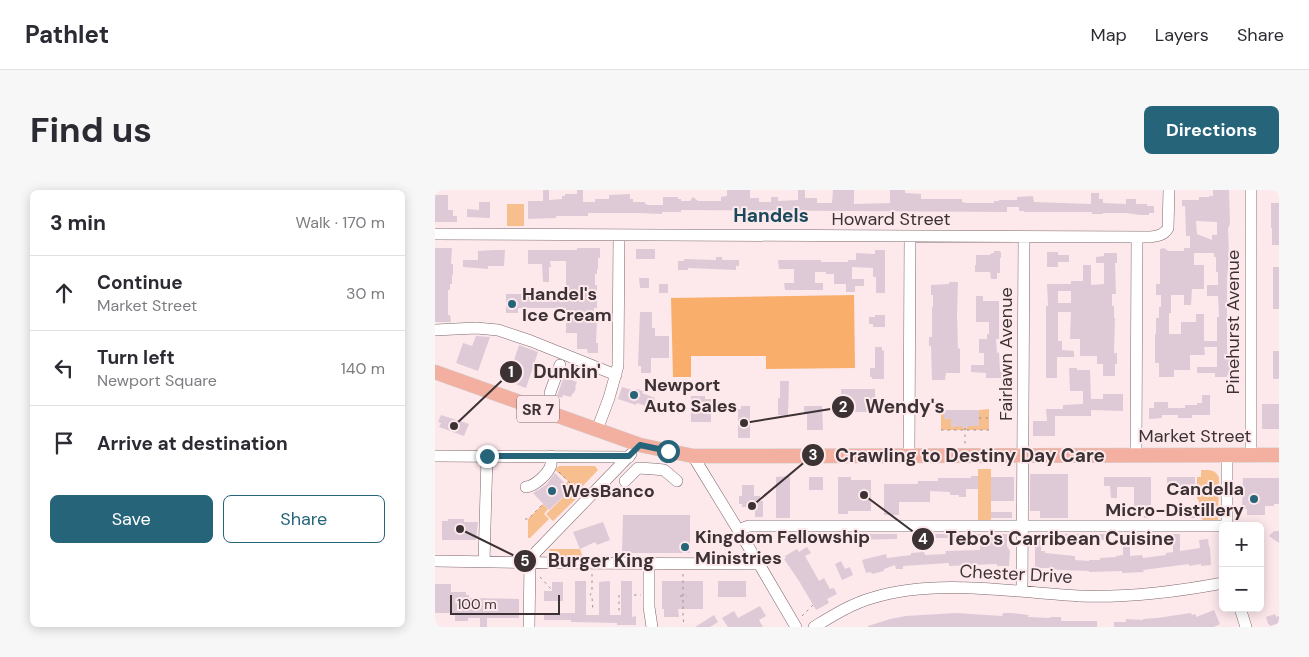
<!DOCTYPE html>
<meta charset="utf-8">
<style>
body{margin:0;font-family:"DM Sans",sans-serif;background:#f7f7f7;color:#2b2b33}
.controls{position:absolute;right:15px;bottom:15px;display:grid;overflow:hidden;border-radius:8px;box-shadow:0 2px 12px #0003}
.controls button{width:45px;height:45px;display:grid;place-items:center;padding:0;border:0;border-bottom:1px solid #e1e1e2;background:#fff;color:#2b2b33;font:25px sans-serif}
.scale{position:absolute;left:15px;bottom:12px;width:110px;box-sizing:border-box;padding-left:5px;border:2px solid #3c3234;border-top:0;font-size:14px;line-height:18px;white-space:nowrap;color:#3c3234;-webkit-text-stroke:4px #fde8ec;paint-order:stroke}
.stop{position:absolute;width:15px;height:15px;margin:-11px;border:4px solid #26647a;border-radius:50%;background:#fff}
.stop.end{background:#26647a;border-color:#fff;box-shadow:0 1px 5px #0008}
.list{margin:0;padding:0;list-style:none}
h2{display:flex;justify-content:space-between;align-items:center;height:65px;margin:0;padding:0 20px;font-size:21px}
h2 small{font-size:16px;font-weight:400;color:#7c7c81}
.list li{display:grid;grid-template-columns:32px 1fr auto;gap:15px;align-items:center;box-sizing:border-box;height:75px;padding:0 20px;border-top:1px solid #e1e1e2}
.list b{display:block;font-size:19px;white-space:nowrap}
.list p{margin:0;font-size:16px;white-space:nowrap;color:#7c7c81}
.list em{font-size:16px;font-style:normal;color:#7c7c81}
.actions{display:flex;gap:10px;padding:15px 20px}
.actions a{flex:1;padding:11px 0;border:1px solid #26647a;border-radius:8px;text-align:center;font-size:18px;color:#26647a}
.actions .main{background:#26647a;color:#fff}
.icon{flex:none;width:28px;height:28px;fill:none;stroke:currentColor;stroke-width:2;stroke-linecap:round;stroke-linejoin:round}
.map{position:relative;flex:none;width:844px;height:437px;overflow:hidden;border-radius:8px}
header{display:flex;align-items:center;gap:30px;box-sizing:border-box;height:70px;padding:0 25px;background:#fff;border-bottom:1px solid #e1e1e2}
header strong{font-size:24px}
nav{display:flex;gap:28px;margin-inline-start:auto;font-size:18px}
.intro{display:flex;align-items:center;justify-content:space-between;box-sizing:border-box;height:120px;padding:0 30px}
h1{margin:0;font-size:35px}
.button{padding:12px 22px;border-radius:8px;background:#26647a;color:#fff;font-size:18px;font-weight:700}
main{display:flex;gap:30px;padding:0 30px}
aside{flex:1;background:#fff;border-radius:8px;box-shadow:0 2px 12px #0003}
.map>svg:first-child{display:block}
.green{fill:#f7bf8e}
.forest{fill:#f9ae6b}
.building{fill:#decad7;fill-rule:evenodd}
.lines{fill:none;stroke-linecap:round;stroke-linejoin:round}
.minor-casing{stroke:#7e686c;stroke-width:12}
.major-casing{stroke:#d0cece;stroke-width:15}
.path{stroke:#a09093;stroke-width:1;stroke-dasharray:2.5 4;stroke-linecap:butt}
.minor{stroke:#fff;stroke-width:11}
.major{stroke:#f3b0a1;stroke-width:14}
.route{stroke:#26647a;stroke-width:6}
.poi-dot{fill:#26647a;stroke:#fde8ec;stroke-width:2}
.labels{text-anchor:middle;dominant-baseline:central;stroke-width:4;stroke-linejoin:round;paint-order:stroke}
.shield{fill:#fde8ec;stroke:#76696b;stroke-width:1}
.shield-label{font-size:16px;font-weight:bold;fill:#3c3234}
.street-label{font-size:18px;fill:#3c3234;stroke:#fde8ec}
.poi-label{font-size:18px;font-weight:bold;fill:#3c3234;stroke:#fde8ec;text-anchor:start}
.neighbourhood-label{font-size:19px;font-weight:bold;fill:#194a5c;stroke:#fde8ec}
.leader{fill:none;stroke:#3c3234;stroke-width:2}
.callout-dot{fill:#3c3234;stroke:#fde8ec;stroke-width:2}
.mark-label{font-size:15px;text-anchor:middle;font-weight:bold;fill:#fff}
.callout-label{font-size:19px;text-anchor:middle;font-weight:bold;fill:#3c3234;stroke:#fde8ec;stroke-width:4;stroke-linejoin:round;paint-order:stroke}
</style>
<header>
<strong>Pathlet</strong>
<nav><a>Map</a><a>Layers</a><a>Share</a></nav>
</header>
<div class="intro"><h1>Find us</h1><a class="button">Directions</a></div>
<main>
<aside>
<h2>3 min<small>Walk · 170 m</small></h2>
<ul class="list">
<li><svg class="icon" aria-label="ahead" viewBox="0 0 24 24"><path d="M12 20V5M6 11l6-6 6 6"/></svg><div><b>Continue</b><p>Market Street</p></div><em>30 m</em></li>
<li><svg class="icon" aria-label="left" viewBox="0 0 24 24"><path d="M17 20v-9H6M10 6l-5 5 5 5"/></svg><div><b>Turn left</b><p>Newport Square</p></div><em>140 m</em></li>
<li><svg class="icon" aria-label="arrive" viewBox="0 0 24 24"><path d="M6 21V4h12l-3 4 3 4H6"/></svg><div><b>Arrive at destination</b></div></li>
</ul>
<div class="actions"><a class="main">Save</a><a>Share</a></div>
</aside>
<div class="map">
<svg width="844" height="437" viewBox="0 0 844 437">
<rect width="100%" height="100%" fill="#fde8ec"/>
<path class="green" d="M72,14H89V36H72Z
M554,219V240H506V220H509V229H516L517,236H527V238H533V236H544V220Z
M124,276H160L163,280L143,301L146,304L118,331L111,324L136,300L130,294L133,291L120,280Z
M543,279H556V331H543Z
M766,280C774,280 781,279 784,288L783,331H769L766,328L764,311L762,308V287H766Z
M108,314L113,319L109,324L114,329L95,348H93V329Z
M114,359H145L148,368H121L116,364Z"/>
<path class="forest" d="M419,105L420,178L331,179V166H256V187H238L236,108Z"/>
<path class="building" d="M108,0H114V10L127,9V6H130V4H142V0H148V12H160V9H174V5L195,4V9H198V12H210V14H212V15H228V7H243V9H246V11H255L258,7L263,11H286V7L292,6V0H315V8H324V12H336V7H343V11L363,10V0H370V8H382V13H397L398,0H419V14L455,13V0H470V3L486,4V9H527V12L532,13H559V11H564V10H582V7L598,6L599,12L656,14V3H664V9H668V13L691,14V9H701V14H712V16H719V23H714V25H705L691,23H668V24H657V22H589V21H584V17H572V22L246,20V22H227V24L202,23H153V26H121V28L93,29V11H108Z
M778,0H794L795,32L794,37H793L794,66L792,89V163H794L795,185H792V187H780V183H762V177H782V157H769L770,165H755V180H739V187H724V173H720V144H721V128H724V117H726V105H721V94H725V59L729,58L733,61H749V58H755V46H751L750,16H747V10H764V7H774V6H778ZM761,31L782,32V45H777V50L762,44ZM759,63H779V67H781V82H783V95H772V106H783L784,127H782V151H769V124H761V132H746V144H734V123H736V105H749V115H756L757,99H769V75H759Z
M0,5H13V20H18V26H22V32H0Z
M44,12H55V28L32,27V19L44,20Z
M836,13H844V55H837V38H836Z
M0,58H17L16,74H18V85H17V94H15V100H13V125H15L16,132H0Z
M142,58H165V68H163V79H162V84H160V95H162V118H159V130H162L161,153H163V163H153L152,159H142V143H131V118H83V123H71V104H131V71H115L116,77H114V92H108L107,74H93V60H142Z
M201,59H220V69H201Z
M59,60H70L69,76H53V79L28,77V70H43V61Z
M440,60H450V103H441V87H438V78L417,77V89H429V96H420V102H411V94H399V84H391V82H380V93H388V100H350L349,93H359V79H344L343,70H386V72H413V70H421V63L440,64Z
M559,61H565L566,63V68H565V83H562V89H556L555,82H540V75H541V65H555V64L559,63Z
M612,62H623V65H634V72H623V77H612Z
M669,63H682V73H680L681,104H677V116H679V128H680L679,163H682V174H680V186H668V174H662V166H645V149H635L636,122H623V151H627V160L639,161V167H622V188H611V116H613L612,94H636V91H648V75H656V95L669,94V73H661V67L669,66ZM623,101H636V113H623Z
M281,67H287V70H304V76H301V80L253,78V80H243V71H249V69L281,70Z
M838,77H844V119H838Z
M204,88H214V98H205Z
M514,92H523L522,125L523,158L525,159V183H511L510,190H497L496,156H494V147H497V117H498V105H496V95L514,94Z
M224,94H233V103H224Z
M541,106H548V111H564V149H561L562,163L564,162L565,182H569V188H551V183L536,182V175H549V163H544V149H552V144H554V132H541Z
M205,122H217V138H220V146H234V168H216V183H206V176H203Z
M440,125H450V137H438V134H434V127H440Z
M41,146L55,147L43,181L21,173L28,153L37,156Z
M84,155L103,162L91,198L72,191Z
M440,157H447V161L449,160V189H437V187H435V178H440Z
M838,161H844V189H839L838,188Z
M634,178H642V180H655L656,209H668V204H688V221L656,220V226H620V246H598V231H612L611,219H628V215L648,214V201H635Z
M130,184L135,186L134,189L142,192L140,197L141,198L139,203H138L136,207L128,205L127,208L122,206Z
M345,191H354L353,226L343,225V208H345Z
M187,197L200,201L201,199L208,201L207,203L220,208L217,218L202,213L201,215L183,209Z
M406,199H440V222H406Z
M767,205H775V225H757V228H743V225H727V228L714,229V218H719V212H733V218H750V215H762V213H767Z
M256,206H270V209H276V232H256Z
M827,214H844V239H827Z
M306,216H315V248H303V219H306Z
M369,216H387L388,240H372V224H369Z
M509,220H544V236H533V238H527V236L516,237V229H509Z
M6,225L34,234L29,246L4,237L6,233L3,232Z
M120,283L136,300L114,320L98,303L111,295Z
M595,284H633V328H605V321H595Z
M355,286V328H341V287Z
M536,286H543V299H531V307H524V305H515V302L495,301V312H464V325H449V294H483V291H503V288H536Z
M374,287H388V300H374Z
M403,287H416V290H436V321H413V324H403Z
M556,287H579V311H556Z
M669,287H716V328H709V318H699V297H682V308H676L675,296H669Z
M732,287H760V305L751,304V297H732Z
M808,288H844V314H839V316H830V325H812V319H807Z
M307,295H319V306H325V311H328V327H320V317H307V314H304V306H307Z
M749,319L763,320V327H760V328H749Z
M556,322H577V328H556Z
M188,325H255V363H187Z
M13,329H29V332H43L41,350H7V331H13Z
M168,332L175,350L162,355L160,352L145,359L138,342Z
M839,341H844V353L834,346Z
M415,344H462V349L415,350Z
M476,344H572V356L575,361L574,376H562V374L514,376V373L468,376V379H461L460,375L449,379V381L437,384L436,382L431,383L427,370L451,364L452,368L476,365V363L489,362L490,365L511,364L510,361L545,360V348H476Z
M616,344H673V350L616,349Z
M688,344H695V366L707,365L708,368L731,365V363L738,362V344H745V361L765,358L764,350L773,349L774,357H775L776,375L766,376V374L754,376V374L708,380L709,382L687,383V381L654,382V381L624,380L614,378H600V347L607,348L606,361H610V363L640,366V370L654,371V370H665V368L681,367V366L688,365Z
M372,357L376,363L370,366L383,389L384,391L389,388L395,399L399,398L402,404L392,409L394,413L381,420L364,391L349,369L351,368L350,366L362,359L364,362Z
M406,371L410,379L415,377L418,385L407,390L400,374Z
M140,391H151V425H164V392L175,391V425H186V391H197V427L201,426V435H182V433L136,432V430H109V423H140Z
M227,391H268V419H243L244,427H229V419H227Z
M283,391H311V407H283Z
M117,392H128V411H109V401H117Z
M0,394H16V402H31V405H34V408L84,409V428H52V437H45V428H33V431H20V423H0Z
M325,416L331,426L324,430L328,437H293L287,428L299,421L303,428Z
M779,420L785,434L779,437H679V432H691V429L708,430V429L722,428L756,423L757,425L761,424V427Z
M520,423L567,426L568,423H577L594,425L593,427L615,428V427H626V431H662V437H433V436L455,429L471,426Z
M840,424L841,427L844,426V433L835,436L834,434H833L831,427Z
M279,425L283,432L275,437H260Z"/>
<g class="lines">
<g class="minor-casing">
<path id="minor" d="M0,44L715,47C723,46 729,45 733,38L734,0
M0,140L41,138L63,140L96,151L181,185
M115,203L125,175
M162,240L174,208L183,176L184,45
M474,265L475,46
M701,265L702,47
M816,265V0
M0,266L194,267
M258,266L324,374L361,437
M190,291L203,278L219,279L229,280L242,291
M91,297C100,296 113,284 116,275C116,272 116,269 116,266
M792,336V265
M303,340L314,336H792
M0,371L122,373L324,374
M49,372L52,266
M95,372L101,362L196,264
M214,373V417L217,437
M587,401L589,47
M805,418L811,437
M94,437L95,372
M379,437C397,426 416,414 437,408C502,388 577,402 644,406C693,408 740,402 788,393"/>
</g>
<g class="major-casing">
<path id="major" d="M0,182L205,255L258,266L844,265"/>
</g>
<path class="path" d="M544,228H554
M530,238V255
M506,240H554
M124,282L144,302
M90,329H93L108,314
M157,384V402L155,405L157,407L158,421
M248,384V426L249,436
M105,387L116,399
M184,405V423
M199,405H206
M245,406H252
M367,426L378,415"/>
<use href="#minor" class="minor"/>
<use href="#major" class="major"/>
</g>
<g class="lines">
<path class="route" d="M52,266H194L205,255L233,261"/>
</g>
<g class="poi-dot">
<circle cx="77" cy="114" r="5"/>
<circle cx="199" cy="205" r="5"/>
<circle cx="117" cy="301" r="5"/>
<circle cx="819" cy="309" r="5"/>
<circle cx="250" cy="357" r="5"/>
</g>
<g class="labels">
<rect class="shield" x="82" y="205.5" width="42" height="27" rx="4"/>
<g class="shield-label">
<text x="103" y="219">SR 7</text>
</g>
<g class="street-label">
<text x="456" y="29">Howard Street</text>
<text transform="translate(798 132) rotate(-90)">Pinehurst Avenue</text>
<text transform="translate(571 164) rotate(-90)">Fairlawn Avenue</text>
<text x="760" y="246">Market Street</text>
<text transform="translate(581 384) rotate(3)">Chester Drive</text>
</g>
<g class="poi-label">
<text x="87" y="104">Handel's<tspan x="87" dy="21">Ice Cream</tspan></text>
<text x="209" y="195">Newport<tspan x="209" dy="21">Auto Sales</tspan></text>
<text x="809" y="299" text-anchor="end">Candella<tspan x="809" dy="21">Micro-Distillery</tspan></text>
<text x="127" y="301">WesBanco</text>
<text x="260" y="347">Kingdom Fellowship<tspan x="260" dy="21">Ministries</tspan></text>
</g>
<g class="neighbourhood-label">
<text x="336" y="25">Handels</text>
</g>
</g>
<path class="leader" d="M19 236L76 182M309 233L408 217M317 316L378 265M429 305L488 349M25 339L90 371"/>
<g class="callout-dot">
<circle cx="19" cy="236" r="5"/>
<circle cx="309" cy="233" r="5"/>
<circle cx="317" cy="316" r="5"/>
<circle cx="429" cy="305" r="5"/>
<circle cx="25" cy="339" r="5"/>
<circle cx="76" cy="182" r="12"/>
<circle cx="408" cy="217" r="12"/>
<circle cx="378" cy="265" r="12"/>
<circle cx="488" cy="349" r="12"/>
<circle cx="90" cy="371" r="12"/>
</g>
<g class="mark-label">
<text x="76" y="187">1</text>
<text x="408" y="222">2</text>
<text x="378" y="270">3</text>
<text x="488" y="354">4</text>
<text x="90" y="376">5</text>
</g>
<g class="callout-label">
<text x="132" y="188">Dunkin'</text>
<text x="470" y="223">Wendy's</text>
<text x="535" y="272">Crawling to Destiny Day Care</text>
<text x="625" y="355">Tebo's Carribean Cuisine</text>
<text x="166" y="377">Burger King</text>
</g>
</svg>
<div class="controls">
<button>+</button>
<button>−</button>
</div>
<div class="scale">100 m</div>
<div class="stop" style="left:233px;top:261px"></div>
<div class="stop end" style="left:52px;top:266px"></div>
</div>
</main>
